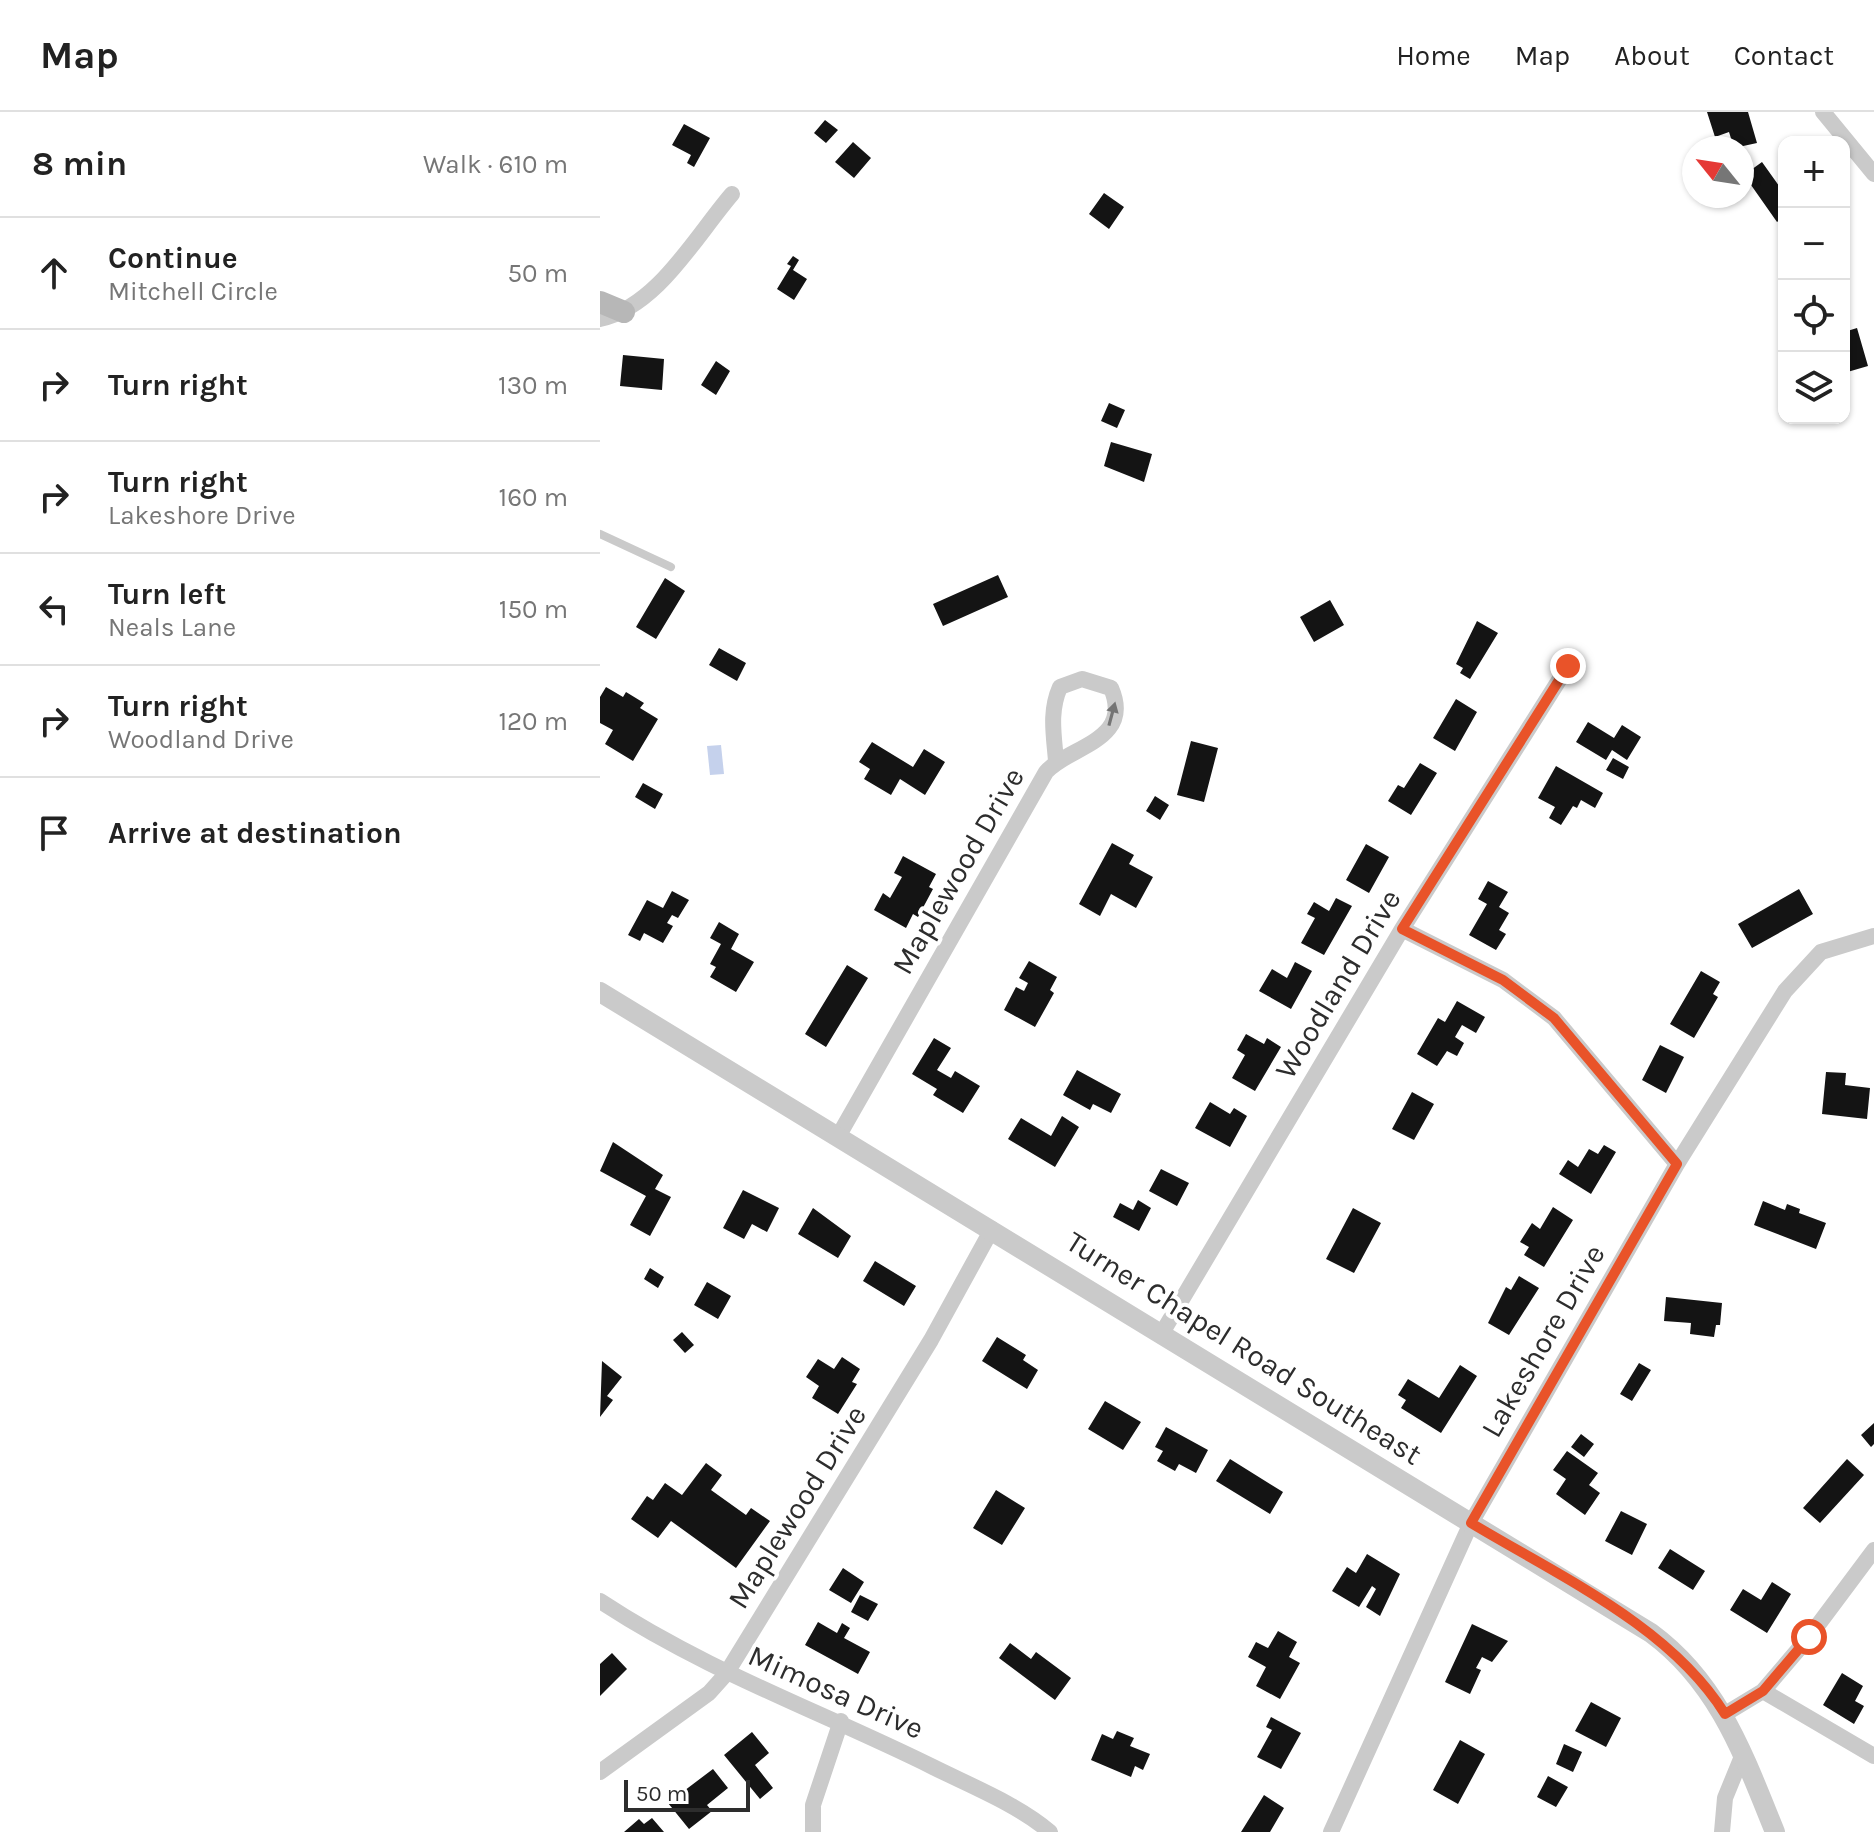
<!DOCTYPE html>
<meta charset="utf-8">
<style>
body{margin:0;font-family:Karla,sans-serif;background:#f6f6f6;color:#222}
.controls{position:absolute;right:24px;top:24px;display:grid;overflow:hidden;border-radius:16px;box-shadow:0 2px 6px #0004}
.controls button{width:72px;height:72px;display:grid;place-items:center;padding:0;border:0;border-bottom:2px solid #e0e0e0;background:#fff;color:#222;font:40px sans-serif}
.compass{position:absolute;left:1082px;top:24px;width:72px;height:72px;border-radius:50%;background:#fff;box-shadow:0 2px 6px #0004;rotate:300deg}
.scale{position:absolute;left:24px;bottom:20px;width:126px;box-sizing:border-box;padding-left:8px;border:4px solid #2d2d2d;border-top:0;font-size:22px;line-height:28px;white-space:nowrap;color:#2d2d2d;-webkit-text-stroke:6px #fff;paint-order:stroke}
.stop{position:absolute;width:24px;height:24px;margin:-18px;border:6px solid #e95329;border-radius:50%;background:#fff}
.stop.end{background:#e95329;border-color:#fff;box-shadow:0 2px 8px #0008}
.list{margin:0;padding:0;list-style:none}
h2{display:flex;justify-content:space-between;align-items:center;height:104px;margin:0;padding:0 32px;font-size:34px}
h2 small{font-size:26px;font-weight:400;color:#767676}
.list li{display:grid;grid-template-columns:52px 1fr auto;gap:24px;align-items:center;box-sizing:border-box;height:112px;padding:0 32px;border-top:2px solid #e0e0e0}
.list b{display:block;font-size:30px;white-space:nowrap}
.list p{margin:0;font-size:26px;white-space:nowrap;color:#767676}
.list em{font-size:26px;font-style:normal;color:#767676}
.icon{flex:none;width:44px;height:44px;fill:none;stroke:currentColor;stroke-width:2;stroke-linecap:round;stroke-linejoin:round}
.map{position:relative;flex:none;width:1274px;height:1720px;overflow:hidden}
header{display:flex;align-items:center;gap:48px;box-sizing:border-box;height:112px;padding:0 40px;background:#fff;border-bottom:2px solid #e0e0e0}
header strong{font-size:38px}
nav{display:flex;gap:44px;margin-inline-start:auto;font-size:28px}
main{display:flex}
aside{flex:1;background:#fff}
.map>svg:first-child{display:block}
.water{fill:#c5d1ec}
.building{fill:#141414}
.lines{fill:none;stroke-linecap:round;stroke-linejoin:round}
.service{stroke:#cacaca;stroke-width:8}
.minor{stroke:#cacaca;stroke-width:16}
.tertiary{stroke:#cacaca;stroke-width:20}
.secondary{stroke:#b7b7b7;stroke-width:22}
.oneway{fill:#747474}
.route{stroke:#e95329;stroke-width:10}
.labels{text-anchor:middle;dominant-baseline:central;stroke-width:8;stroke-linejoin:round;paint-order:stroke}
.street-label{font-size:30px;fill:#2d2d2d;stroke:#fff}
</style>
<header>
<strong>Map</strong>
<nav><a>Home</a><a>Map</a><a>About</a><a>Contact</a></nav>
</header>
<main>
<aside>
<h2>8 min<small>Walk · 610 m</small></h2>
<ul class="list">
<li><svg class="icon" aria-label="ahead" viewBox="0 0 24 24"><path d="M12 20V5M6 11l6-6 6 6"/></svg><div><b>Continue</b><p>Mitchell Circle</p></div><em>50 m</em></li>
<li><svg class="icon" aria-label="right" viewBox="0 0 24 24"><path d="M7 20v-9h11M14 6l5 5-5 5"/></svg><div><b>Turn right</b></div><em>130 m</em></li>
<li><svg class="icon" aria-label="right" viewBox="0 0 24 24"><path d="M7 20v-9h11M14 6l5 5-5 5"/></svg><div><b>Turn right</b><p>Lakeshore Drive</p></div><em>160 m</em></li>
<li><svg class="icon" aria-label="left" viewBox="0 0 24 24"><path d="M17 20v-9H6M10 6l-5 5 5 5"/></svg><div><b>Turn left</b><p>Neals Lane</p></div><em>150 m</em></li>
<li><svg class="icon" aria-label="right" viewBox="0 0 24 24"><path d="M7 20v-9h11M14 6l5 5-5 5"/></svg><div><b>Turn right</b><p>Woodland Drive</p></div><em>120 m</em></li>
<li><svg class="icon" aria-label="arrive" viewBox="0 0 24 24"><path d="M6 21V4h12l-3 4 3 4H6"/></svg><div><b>Arrive at destination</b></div></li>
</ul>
</aside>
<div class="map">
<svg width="1274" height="1720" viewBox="0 0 1274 1720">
<rect width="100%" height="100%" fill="#fff"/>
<path class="water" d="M121,633L124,662L110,663L107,634Z"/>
<path class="building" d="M1107,0H1148L1157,31L1134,36L1129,20L1115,25Z
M225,8L238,18L226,31L214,21Z
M84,12L110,26L94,55L87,51L91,43L72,33Z
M253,30L271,46L254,66L235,50Z
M1162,50L1184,81V105L1177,110L1144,63Z
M504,81L524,95L509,117L489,102Z
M193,144L199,148L193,158L207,167L194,188L177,177L191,154L187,152Z
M1257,216L1268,254L1244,261V220Z
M23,243L64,247L62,278L20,274Z
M116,249L130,259L116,283L101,273Z
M509,291L525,298L517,316L501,309Z
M511,330L552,342L544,370L504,354Z
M398,463L408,485L343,514L333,492Z
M65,466L85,479L56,527L36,515Z
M730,488L744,513L714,530L700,505Z
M877,509L898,521L870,567L860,561L863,556L856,552Z
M119,536L146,551L137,569L109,553Z
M6,575L23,585L26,580L44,591L40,596L58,607L33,649L5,632L13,618L0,611V585Z
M856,587L877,600L855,639L833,626Z
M988,610L1014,626L1022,613L1041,625L1027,648L1012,638L1006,648L976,630Z
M591,629L618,636L604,690L577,683Z
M272,630L313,655L324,637L345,650L325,683L300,667L291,683L264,667L270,657L259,650Z
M1013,646L1029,655L1023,667L1006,658Z
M820,651L837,661L811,703L788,689L798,673L804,676Z
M956,654L1003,681L995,696L981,688L977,696L973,694L961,713L949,706L955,695L938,686Z
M43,671L63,682L55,697L35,685Z
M555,684L569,693L560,708L546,699Z
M512,731L534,743L529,752L553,765L536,796L511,782L500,804L479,792Z
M766,732L789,745L769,781L746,768Z
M303,744L336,762L329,775L333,777L318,805L313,802L306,816L274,798L283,781L290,786L302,765L294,761Z
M888,769L908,780L899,795L909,801L899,818L906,822L896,838L869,823L887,792L878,787Z
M1199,777L1213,802L1152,836L1138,812Z
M72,779L89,788L78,806L72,803L67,811L73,814L63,831L44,821L40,829L28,823L47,788L63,796Z
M736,786L752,794L724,843L701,831L715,806L707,802L714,790L729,799Z
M119,810L139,822L131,837L154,850L136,880L110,865L116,855L110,852L121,832L110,826Z
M429,849L457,865L450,878L454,881L435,915L404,898L416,875L424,879L428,871L419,866Z
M695,850L712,859L691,897L659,879L672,857L687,866Z
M247,853L268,866L226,935L205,922Z
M1101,859L1120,870L1113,882L1118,885L1094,926L1070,912Z
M857,889L885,905L876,921L862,913L855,925L864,931L857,944L847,939L837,954L817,942L838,906L845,910Z
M646,922L664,932L667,926L681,935L655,979L632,966L645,943L637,938Z
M334,926L351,936L337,958L351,966L355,959L380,974L363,1001L333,983L337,977L312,962Z
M1060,933L1084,945L1066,981L1042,968Z
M477,958L521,982L511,1001L493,992L490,998L463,983Z
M1226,960L1246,961L1245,973L1270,976L1267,1007L1222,1002Z
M812,980L834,992L814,1028L792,1017Z
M610,990L630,1002L634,996L647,1004L630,1035L595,1016Z
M462,1004L479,1015L455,1055L408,1027L421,1006L451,1024Z
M13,1030L63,1063L55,1077L71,1085L50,1124L30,1113L46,1084L0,1059Z
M1004,1033L1016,1040L991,1082L959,1062L968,1048L978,1055L989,1037L998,1042Z
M561,1057L589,1071L577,1094L549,1079Z
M143,1078L179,1096L167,1120L152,1112L144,1127L123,1116Z
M538,1088L551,1096L539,1119L513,1105L520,1091L533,1098Z
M1163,1089L1185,1098L1187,1092L1200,1097L1199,1101L1226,1111L1216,1137L1154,1113Z
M953,1095L973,1108L944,1155L924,1143L929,1135L920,1130L932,1111L940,1117Z
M213,1096L251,1124L238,1146L198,1122Z
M753,1096L781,1111L754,1161L726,1147Z
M275,1149L316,1174L304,1194L263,1169Z
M50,1156L64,1165L58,1176L44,1167Z
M919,1164L939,1176L909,1223L888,1211L906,1175L911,1178Z
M107,1170L131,1184L118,1207L94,1193Z
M1066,1185L1122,1191L1120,1213H1116L1114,1225L1090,1222L1091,1211L1064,1209Z
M82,1220L94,1233L85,1241L73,1228Z
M397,1225L426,1243L423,1248L438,1258L427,1277L382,1249Z
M242,1245L260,1257L252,1270L257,1272L238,1302L212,1286L219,1274L206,1265L218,1247L234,1257Z
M2,1249L22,1265L7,1284L13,1288L0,1305Z
M1039,1251L1051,1258L1032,1289L1020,1282Z
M860,1253L877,1264L841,1321L801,1296L806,1288L798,1283L808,1267L839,1286Z
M505,1289L541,1310L523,1338L488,1317Z
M1274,1311V1332L1271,1335L1261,1323Z
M566,1315L608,1338L596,1361L579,1352L575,1359L557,1349L563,1339L555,1335Z
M981,1322L994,1332L984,1345L971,1335Z
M967,1339L998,1361L989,1373L1000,1381L985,1403L956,1382L966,1367L953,1358Z
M630,1347L683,1380L670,1402L616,1369Z
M1247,1347L1264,1363L1220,1411L1203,1396Z
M106,1351L122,1363L111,1378L146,1403L151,1396L170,1409L136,1456L71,1409L58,1426L31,1407L47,1384L53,1388L65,1371L82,1383Z
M396,1378L425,1396L402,1433L373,1416Z
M1021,1399L1047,1412L1032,1443L1005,1429Z
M1070,1437L1105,1459L1093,1478L1058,1456Z
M767,1442L800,1462L780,1504L766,1495L776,1477L772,1474L759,1495L732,1479L747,1455L756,1461Z
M243,1456L264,1470L251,1491L229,1478Z
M1172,1470L1191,1482L1167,1521L1130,1498L1143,1477L1161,1488Z
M260,1483L278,1492L268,1509L251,1500Z
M218,1510L237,1521L242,1511L250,1516L244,1526L270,1540L258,1562L205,1533Z
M872,1512L908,1529L892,1550L882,1545L876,1556L881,1558L870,1582L845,1570Z
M678,1519L697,1530L689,1545L700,1551L680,1587L656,1574L666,1555L648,1545L656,1530L668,1536Z
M410,1531L431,1547L436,1540L471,1566L455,1588L399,1546Z
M12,1541L27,1557L0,1584V1552Z
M1242,1561L1263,1574L1255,1589L1264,1594L1254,1612L1223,1593Z
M991,1590L1021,1606L1006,1635L975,1619Z
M671,1605L701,1621L681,1657L657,1645L672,1618L666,1615Z
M517,1619L534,1626L530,1634L550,1642L543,1658L535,1654L531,1665L491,1648L502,1622L513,1627Z
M152,1620L169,1641L155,1653L173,1676L160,1687L124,1643Z
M860,1628L885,1642L858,1692L833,1678Z
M964,1632L982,1640L973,1660L956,1652Z
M113,1657L128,1676L107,1693L112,1699L89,1717L68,1691Z
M948,1664L968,1675L956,1695L937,1685Z
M664,1683L684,1696L670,1720H641Z
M52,1706L64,1720H24L39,1707L44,1712Z"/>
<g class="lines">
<path class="service" d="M0,422L71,455"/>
<path class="minor" d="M1223,0L1274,62
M0,207C57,195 95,125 132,82
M802,817L903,868L954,906L1077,1052
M239,1023L446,660C469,634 534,629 511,576L482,567L460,575C449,600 454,623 456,649
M562,1221L802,817L968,554
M0,1489C106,1559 220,1599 333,1655C371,1674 417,1692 450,1720
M1163,1579L1274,1644
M1125,1602L1163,1579L1209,1525L1274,1438
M0,1660L109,1581L126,1562L331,1228L392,1117
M213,1720V1693L241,1609
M731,1720L871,1411L1077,1052L1185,879L1221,840L1274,824
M1122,1720L1125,1686L1143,1642"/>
<path class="tertiary" d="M0,880L1051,1521C1119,1571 1144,1644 1175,1720"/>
<path class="secondary" d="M0,190L24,200"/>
</g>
<defs><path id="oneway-solid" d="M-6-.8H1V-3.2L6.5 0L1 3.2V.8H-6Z" transform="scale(2)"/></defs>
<use class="oneway" href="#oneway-solid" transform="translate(512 602) rotate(-75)"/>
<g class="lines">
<path class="route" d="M968,554L802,817L903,868L954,906L1077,1052L871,1411C959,1464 1070,1514 1125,1602L1163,1579L1209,1525"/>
</g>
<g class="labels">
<g class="street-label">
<text transform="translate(358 759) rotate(-60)">Maplewood Drive</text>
<text transform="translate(738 872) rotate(-59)">Woodland Drive</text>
<text transform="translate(943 1229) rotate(-60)">Lakeshore Drive</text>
<text transform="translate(644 1236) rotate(32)">Turner Chapel Road Southeast</text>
<text transform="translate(197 1395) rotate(-58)">Maplewood Drive</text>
<text transform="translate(236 1580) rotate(24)">Mimosa Drive</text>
</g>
</g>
</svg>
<div class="controls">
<button>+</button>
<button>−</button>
<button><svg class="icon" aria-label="locate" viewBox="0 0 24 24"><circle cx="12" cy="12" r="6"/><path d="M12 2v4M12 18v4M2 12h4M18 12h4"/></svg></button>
<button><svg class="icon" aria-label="layers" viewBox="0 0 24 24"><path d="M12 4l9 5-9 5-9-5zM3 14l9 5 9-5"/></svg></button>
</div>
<svg class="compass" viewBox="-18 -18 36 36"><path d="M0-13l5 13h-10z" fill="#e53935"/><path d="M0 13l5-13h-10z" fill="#767676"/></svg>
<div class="scale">50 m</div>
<div class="stop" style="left:1209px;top:1525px"></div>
<div class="stop end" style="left:968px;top:554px"></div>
</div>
</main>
